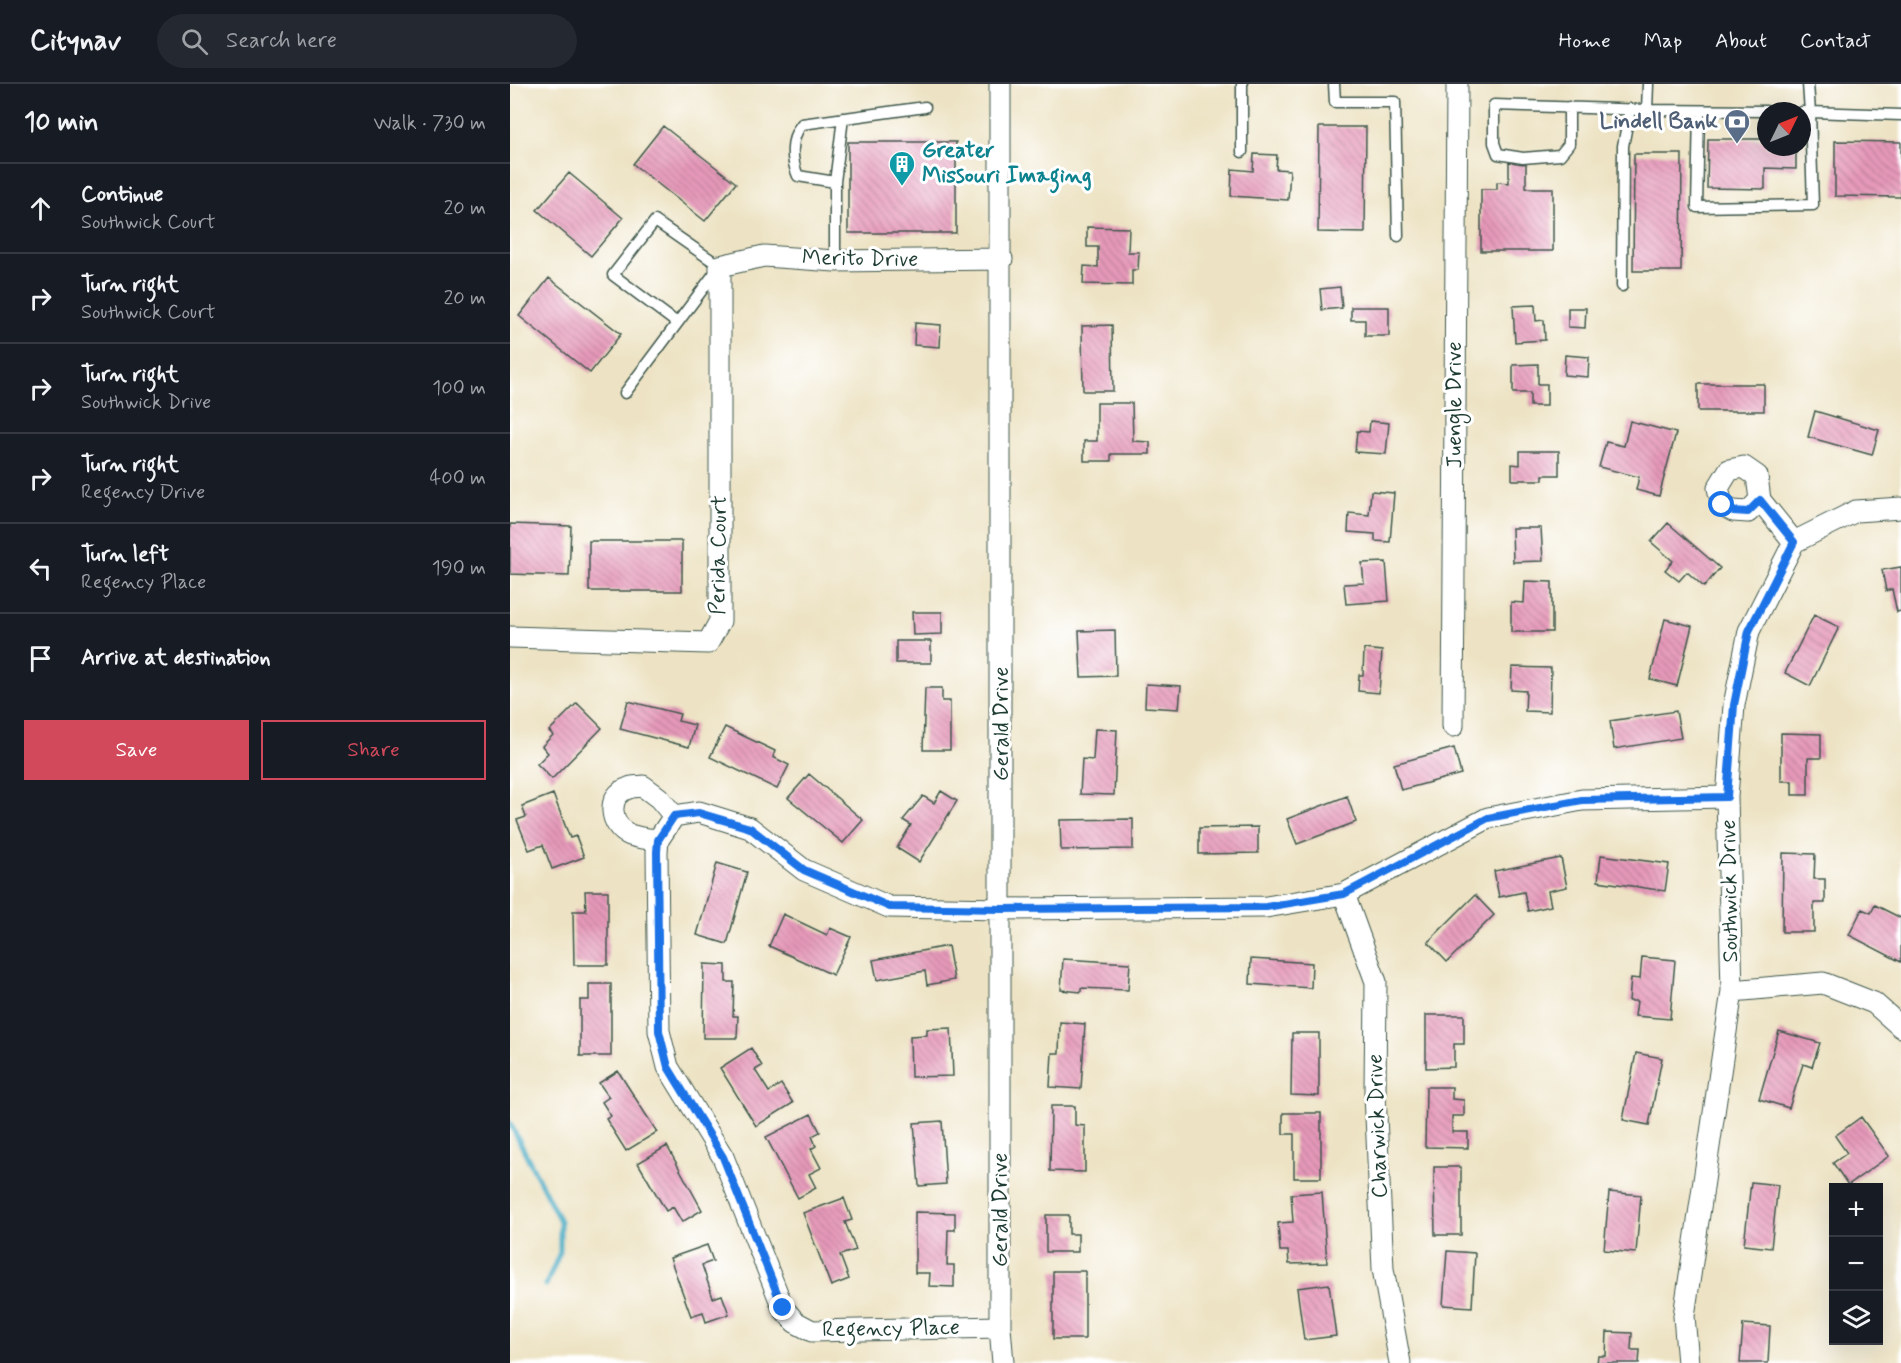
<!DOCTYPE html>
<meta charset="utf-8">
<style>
body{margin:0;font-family:Mynerve,sans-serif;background:#242831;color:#f1f3f6}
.controls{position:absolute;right:18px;bottom:18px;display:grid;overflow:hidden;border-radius:0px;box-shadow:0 6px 24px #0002}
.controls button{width:54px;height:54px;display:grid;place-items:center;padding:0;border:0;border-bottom:2px solid #363941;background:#171b24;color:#f1f3f6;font:30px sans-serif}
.compass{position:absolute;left:1247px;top:18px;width:54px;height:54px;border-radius:50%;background:#171b24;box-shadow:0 6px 24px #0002;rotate:47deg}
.stop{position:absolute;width:18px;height:18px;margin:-14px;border:4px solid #1a73e8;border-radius:50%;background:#fff}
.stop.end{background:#1a73e8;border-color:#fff;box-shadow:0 2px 6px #0008}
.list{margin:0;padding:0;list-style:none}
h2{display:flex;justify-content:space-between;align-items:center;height:78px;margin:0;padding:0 24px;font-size:26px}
h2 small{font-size:20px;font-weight:400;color:#9ea1a6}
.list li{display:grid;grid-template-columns:39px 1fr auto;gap:18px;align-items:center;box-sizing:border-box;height:90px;padding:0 24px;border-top:2px solid #363941}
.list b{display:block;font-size:22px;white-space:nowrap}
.list p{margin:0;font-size:20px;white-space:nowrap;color:#9ea1a6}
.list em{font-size:20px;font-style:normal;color:#9ea1a6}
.actions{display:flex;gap:12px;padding:18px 24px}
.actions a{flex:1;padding:14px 0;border:2px solid #d1495b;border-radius:0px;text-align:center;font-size:21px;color:#d1495b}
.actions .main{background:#d1495b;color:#fff}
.icon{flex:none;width:33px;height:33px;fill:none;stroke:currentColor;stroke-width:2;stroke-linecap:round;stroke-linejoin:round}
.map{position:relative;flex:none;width:1391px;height:1279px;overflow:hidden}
header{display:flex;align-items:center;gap:36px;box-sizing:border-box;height:84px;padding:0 30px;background:#171b24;border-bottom:2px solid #363941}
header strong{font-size:28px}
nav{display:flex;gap:33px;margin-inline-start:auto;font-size:21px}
.search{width:420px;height:54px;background:#242831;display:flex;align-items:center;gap:15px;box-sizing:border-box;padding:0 21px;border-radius:33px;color:#9ea1a6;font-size:22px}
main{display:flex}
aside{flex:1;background:#171b24}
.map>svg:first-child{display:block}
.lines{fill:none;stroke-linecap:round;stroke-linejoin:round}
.stream{stroke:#46acc5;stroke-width:5}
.building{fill:url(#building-back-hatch)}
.lane-casing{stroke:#3e564a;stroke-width:13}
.street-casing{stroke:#3e564a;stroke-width:23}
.lane{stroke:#fff;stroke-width:10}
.street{stroke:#fff;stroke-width:21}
.route{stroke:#1a73e8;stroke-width:8}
.labels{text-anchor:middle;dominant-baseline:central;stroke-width:6;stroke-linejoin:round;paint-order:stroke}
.service-label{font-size:22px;font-weight:bold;fill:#4e5e75;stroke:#fff;text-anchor:end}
.culture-label{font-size:22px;font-weight:bold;fill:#0d838f;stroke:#fff;text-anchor:start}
.street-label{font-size:22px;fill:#1f3d34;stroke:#fff}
</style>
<header>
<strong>Citynav</strong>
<div class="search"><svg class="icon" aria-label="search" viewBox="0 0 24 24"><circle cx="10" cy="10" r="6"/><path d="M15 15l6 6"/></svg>Search here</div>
<nav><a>Home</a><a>Map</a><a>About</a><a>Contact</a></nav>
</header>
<main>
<aside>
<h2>10 min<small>Walk · 730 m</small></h2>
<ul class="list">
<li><svg class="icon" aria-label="ahead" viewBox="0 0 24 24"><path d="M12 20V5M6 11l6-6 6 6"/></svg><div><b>Continue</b><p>Southwick Court</p></div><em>20 m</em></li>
<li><svg class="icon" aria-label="right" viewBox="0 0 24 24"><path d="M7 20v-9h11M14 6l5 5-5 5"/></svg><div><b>Turn right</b><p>Southwick Court</p></div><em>20 m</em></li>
<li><svg class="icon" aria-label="right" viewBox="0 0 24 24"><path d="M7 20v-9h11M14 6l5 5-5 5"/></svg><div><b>Turn right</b><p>Southwick Drive</p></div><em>100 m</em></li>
<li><svg class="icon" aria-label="right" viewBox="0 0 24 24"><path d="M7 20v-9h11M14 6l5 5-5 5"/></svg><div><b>Turn right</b><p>Regency Drive</p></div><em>400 m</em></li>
<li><svg class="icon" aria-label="left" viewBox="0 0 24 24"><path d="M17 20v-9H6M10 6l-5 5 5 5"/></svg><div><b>Turn left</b><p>Regency Place</p></div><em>190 m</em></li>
<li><svg class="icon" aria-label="arrive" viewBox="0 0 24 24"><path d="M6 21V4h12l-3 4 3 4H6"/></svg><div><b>Arrive at destination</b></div></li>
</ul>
<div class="actions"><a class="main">Save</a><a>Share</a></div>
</aside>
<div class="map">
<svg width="1391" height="1279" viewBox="0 0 1391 1279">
<defs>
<pattern id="building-back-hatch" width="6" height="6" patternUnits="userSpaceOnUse" patternTransform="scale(1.5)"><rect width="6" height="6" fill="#e799ba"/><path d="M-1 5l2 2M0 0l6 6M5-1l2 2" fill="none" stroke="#bb7e98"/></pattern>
</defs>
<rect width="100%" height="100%" fill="#fff"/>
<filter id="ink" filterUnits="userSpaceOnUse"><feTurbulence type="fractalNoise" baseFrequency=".0167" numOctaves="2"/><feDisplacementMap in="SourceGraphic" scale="12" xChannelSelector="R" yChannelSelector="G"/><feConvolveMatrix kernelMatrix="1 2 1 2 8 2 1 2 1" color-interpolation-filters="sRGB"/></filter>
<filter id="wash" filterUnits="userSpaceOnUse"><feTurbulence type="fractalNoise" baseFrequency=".008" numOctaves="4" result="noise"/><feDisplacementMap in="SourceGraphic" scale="24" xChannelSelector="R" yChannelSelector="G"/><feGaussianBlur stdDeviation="1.35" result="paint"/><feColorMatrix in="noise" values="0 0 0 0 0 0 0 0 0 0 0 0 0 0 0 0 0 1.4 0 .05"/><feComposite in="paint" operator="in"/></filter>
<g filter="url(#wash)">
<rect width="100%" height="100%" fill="#ede3c4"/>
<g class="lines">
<path class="stream" d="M0,1039L50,1137V1168L36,1201"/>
</g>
<g id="blocks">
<path class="building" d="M153,42L226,99L195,137L123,80Z
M809,43H856L855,149L808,148Z
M1198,55H1256V63H1286V85L1255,84V105L1197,104Z
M1325,57L1391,58V113L1325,112Z
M338,58H446V149H338Z
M744,70L767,71L766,85L780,86L778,116L721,112L722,85L743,87Z
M1124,70H1172L1171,187H1123Z
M999,78L1016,79V104H1043V167H971V105H987V98L999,99Z
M59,89L113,134L81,172L27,126Z
M577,143L619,144L618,168H629L628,186H622V201L573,200L574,182L588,183V163H577Z
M39,194L111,250L80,289L9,232Z
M830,203L832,224L812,226L810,205Z
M1025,221L1026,237L1034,236L1035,256L1005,258L1003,222Z
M841,223H879V252H855V236H841Z
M1058,224H1076L1075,244L1058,243Z
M405,239L431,241L430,263L404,261Z
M602,241L603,307H573L572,242Z
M1055,271L1079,273L1078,293L1054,291Z
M1028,280V300H1037V322H1020V309H1003V281Z
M1188,300H1254V327H1188Z
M587,319H622L623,357L640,358V370H601V377H574V357H587Z
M1305,327L1369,346L1362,371L1298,353Z
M860,337L879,339L876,370L845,368L847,347L859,348Z
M1120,337L1166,349L1149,412L1126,406L1129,393L1089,383L1096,358L1114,362Z
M1010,367H1049V391H1033V396H1002V380L1010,381Z
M861,407L884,409L880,458L865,457V450L838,448L839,429L859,431Z
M1158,439L1210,484L1194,503L1177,488L1169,497L1155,486L1163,477L1141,458Z
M0,440L61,442L59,492L0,490Z
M1002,444H1031L1033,477L1003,478Z
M79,457H172V507H79Z
M876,478L879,517L836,520L834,500L854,499L852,479Z
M1391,483V527L1387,528L1382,505L1376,507L1372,486Z
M1015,497L1042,498V548H1001V518L1014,519Z
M402,528H432V550L403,551Z
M1304,531L1329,543L1300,602L1275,589Z
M1155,535L1182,542L1167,602L1140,595Z
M605,546L606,592L571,593L569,547Z
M386,557H421V579H386Z
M854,565L872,567L869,609L848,607L849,591H853Z
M1002,583L1041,584L1040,628L1015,627L1016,607L1001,606Z
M636,600L671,602L669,625L635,623Z
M415,604H432V617H440V666H413Z
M118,617L170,630L168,637L185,641L179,663L110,645Z
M67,619L92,644L42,695L27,680L38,669L32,662L43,651L39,647Z
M1166,627L1171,654L1104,665L1100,637Z
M215,643L265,667L263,673L279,681L267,705L200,673Z
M585,645L607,646L604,711L570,710L572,675L583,676Z
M1271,649L1311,650V674H1298V711H1282V697H1271Z
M944,664L951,690L891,706L884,680Z
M299,690L353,736L333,759L278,714Z
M431,707L447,717L409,778L387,764L401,741L393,736L413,712L424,719Z
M43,710L60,754L66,752L74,773L42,785L33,761L19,766L7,736L16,733L12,722Z
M837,712L846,738L787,760L777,735Z
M623,735V765L551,766L550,736Z
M748,743V769L689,770V744Z
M1273,769L1305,770L1304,795H1315V819H1304V848H1272Z
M1091,771L1159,780L1155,807L1088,797Z
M1051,774L1057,803L1038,807L1041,822L1018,827L1014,808L989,813L984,787Z
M207,779L237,788L217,860L187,851Z
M75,807H98V881H64L63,827H76Z
M965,811L984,831L937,878L918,858Z
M1365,821L1391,834V878L1339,851L1352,825L1361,829Z
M273,830L317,851L320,844L341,853L323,891L259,862Z
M438,862L444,896L417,901L415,887L367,896L363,876Z
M1132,873L1165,876L1160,935L1125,932L1127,917H1119L1121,894L1130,895Z
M553,875L620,879L618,906L571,904V908L551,906Z
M741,875L802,879L801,904L740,900Z
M194,880L216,881V898H224L223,932H228L227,954H193Z
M79,900H101V972H70V916H79Z
M916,931H954V960H944V983L916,984Z
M550,938L575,940L571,1005L540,1003L542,969H549Z
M441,944L443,992L401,993L400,952L417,951V945Z
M1269,947L1310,959L1302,983L1293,980L1279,1024L1249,1015Z
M782,949H809V1012L781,1011Z
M241,964L252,982L245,986L259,1008L271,1000L283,1019L246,1042L210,984Z
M1126,969L1152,974L1139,1041L1113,1036Z
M108,987L147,1048L116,1067L96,1035L101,1032L92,1018L99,1013L89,999Z
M916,1003H942V1015L954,1016V1032H942V1048H958V1064L915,1063Z
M541,1022H565V1041L575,1042V1088L540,1087Z
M773,1029H811V1094H784V1050H773Z
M301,1030L310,1048L302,1052L306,1062L301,1065L311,1084L299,1090L306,1104L288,1114L256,1053Z
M1351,1033L1379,1072L1338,1101L1323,1079L1337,1069L1325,1052Z
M432,1037L436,1100L409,1102L404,1039Z
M157,1062L192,1126L172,1138L163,1123L156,1127L128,1079Z
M924,1083H951V1151H925Z
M1241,1098L1268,1101L1261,1164L1234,1161Z
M812,1108L817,1179L779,1180L778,1167H770L768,1139L783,1138L781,1110Z
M1099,1108L1131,1111L1126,1169L1094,1166Z
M334,1114L342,1136L335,1138L346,1166L330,1171L339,1195L321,1202L293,1129Z
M405,1128L445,1129V1146H438L437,1181H444V1203L419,1202L420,1189H405Z
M536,1131H559V1150H568V1168H536Z
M197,1161L203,1177L192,1181L203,1214L212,1211L219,1230L196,1238L193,1228L181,1232L160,1174Z
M937,1167L965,1169L962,1223L933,1221Z
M543,1187H575V1255H543Z
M819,1200L826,1252L794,1256L787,1204Z
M1233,1240L1260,1242L1258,1279H1230Z
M1097,1248L1122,1249L1121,1266H1130L1129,1279H1087L1088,1272H1096Z"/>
</g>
</g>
<g filter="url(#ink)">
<use href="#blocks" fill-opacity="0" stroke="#3e564a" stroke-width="1.5"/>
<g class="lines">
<g class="lane-casing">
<path id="lane" d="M732,0V68
M824,0L825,18H885L888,152
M1059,23V60L1050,71L1013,74L988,70L984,59V21L1137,26L1138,0
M1137,26L1256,27
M1189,27L1187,123L1303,121L1300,28L1391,31
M1292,28H1300L1298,0
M325,98L333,34
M325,177V98L288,92C281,76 280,54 292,40L415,23
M1112,202L1113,62L1120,25
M115,309L210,182L145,137L103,191L167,239"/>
</g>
<g class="street-casing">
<path id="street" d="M490,0V1243L493,1279
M1250,416L1238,428L1223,427L1212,421L1208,404L1219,386L1234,383L1247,392L1250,416L1284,458
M0,553L198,559L210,537V182L254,172L325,177L492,175
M943,642L947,0
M148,756C139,755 128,754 120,751C100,743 95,711 119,704C123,702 128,703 133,702L149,714L164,732
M834,810L866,898L865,1010L873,1185L890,1279
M1222,907L1313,899L1364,919L1391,943
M490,1243L302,1247L285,1238L273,1224L213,1073L158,983L149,947L147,768L148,756L164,732L189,728L240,744L294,786L379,823L492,825L756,823L834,810L978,734L1072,716L1217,713
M1178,1279L1174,1232L1222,907L1217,713L1224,621L1239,547L1284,458L1346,427L1391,424"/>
</g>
<use href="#lane" class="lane"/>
<use href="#street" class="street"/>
</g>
</g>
<g class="lines" filter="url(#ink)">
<path class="route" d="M273,1224L213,1073L158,983L149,947L147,768L148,756L164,732L189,729L240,744L294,786L380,823L492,825L756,823L834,810L978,734L1072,716L1217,713L1224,621L1239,547L1284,458L1250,416L1238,428L1223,427L1212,421"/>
</g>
<defs>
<g id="bank-pin" transform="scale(1.35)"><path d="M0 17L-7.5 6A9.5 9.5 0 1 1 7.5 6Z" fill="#5c6f8a" stroke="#fff"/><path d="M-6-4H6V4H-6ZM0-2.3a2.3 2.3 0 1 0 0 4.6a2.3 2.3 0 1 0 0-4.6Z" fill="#fff"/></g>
<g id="building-pin" transform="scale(1.35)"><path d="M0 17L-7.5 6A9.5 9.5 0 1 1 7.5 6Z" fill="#0f9aa8" stroke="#fff"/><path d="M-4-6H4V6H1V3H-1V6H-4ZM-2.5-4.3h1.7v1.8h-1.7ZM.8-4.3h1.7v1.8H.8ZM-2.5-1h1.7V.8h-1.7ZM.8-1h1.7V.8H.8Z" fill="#fff"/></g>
</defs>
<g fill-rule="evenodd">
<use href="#bank-pin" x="1227" y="38"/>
<use href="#building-pin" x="392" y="80"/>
</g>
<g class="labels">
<g class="service-label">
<text x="1208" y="38">Lindell Bank</text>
</g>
<g class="culture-label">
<text x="412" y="67">Greater<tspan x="412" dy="25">Missouri Imaging</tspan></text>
</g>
<g class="street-label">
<text transform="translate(350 175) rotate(1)">Merito Drive</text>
<text transform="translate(945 321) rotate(-90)">Juengle Drive</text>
<text transform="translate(209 471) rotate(-89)">Perida Court</text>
<text transform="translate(492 640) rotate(-90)">Gerald Drive</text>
<text transform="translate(1220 807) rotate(-91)">Southwick Drive</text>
<text transform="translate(868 1042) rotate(-92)">Charwick Drive</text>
<text transform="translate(491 1126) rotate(-90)">Gerald Drive</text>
<text transform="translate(381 1245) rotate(-1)">Regency Place</text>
</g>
</g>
</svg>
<div class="controls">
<button>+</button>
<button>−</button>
<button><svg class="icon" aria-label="layers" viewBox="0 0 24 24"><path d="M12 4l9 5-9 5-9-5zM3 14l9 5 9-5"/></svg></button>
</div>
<svg class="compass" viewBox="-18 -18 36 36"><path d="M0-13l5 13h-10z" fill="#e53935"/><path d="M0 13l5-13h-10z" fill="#9ea1a6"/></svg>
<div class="stop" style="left:1212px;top:421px"></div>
<div class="stop end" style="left:273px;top:1224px"></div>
</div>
</main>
